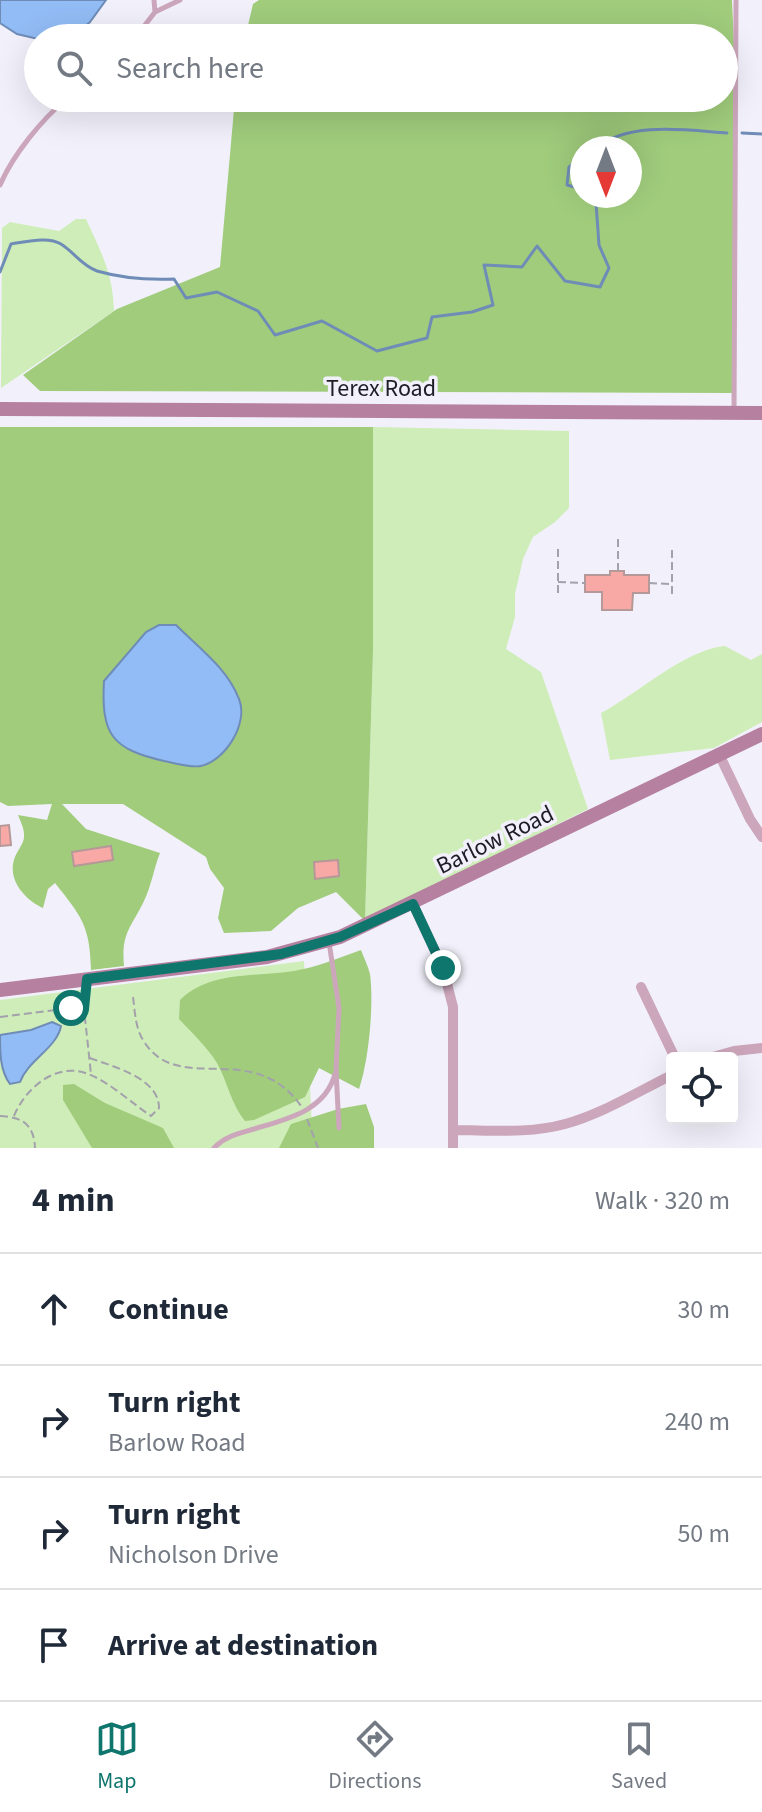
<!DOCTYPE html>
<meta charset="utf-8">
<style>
body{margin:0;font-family:"Source Sans 3",sans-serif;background:#f2f2f3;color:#1f2937}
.controls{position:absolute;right:24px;bottom:24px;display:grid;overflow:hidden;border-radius:8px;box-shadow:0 8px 32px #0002}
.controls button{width:72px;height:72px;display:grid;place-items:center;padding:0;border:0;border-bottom:2px solid #e0e1e3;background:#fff;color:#1f2937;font:40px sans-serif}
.compass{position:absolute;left:570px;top:136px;width:72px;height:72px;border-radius:50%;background:#fff;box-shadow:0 8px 32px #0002;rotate:180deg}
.stop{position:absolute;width:24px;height:24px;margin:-18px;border:6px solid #0f766e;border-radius:50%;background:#fff}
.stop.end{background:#0f766e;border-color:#fff;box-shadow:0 2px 8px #0008}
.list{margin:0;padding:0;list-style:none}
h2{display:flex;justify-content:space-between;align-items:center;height:104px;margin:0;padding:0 32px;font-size:34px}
h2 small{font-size:26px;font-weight:400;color:#747a83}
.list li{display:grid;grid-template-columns:52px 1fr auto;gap:24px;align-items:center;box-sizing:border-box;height:112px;padding:0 32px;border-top:2px solid #e0e1e3}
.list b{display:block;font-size:30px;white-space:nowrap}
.list p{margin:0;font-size:26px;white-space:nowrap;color:#747a83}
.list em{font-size:26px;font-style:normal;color:#747a83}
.icon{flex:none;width:44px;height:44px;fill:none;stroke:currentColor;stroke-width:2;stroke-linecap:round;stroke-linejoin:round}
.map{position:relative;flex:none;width:762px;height:1148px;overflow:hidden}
.search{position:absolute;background:#fff;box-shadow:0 8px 32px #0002;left:24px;right:24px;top:24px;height:88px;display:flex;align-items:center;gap:20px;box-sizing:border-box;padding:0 28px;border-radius:44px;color:#747a83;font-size:30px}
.sheet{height:552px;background:#fff}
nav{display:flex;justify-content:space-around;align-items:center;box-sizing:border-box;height:112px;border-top:2px solid #e0e1e3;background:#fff;font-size:22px;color:#747a83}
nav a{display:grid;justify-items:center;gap:4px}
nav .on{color:#0f766e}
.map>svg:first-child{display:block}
.green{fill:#cfedb8}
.forest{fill:#a0cc7c;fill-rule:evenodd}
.water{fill:#92bcf5;stroke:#6f8cb7;stroke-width:2}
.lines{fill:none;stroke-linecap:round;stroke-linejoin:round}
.stream{stroke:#6f8cb7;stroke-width:3}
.building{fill:#f8a9a6;stroke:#b59897;stroke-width:2}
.path{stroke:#a3a1ab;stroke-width:2;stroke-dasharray:8 4;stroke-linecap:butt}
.lane{stroke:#cca6bb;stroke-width:5}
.street{stroke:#cca6bb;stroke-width:10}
.secondary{stroke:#b680a0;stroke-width:14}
.route{stroke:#0f766e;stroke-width:10}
.labels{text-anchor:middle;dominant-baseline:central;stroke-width:7;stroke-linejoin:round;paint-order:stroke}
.street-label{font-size:24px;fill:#1e1c25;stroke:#f2f1fb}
</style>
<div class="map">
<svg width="762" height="1148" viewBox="0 0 762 1148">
<rect width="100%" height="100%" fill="#f2f1fb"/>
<path class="green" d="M76,219H86C101,252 113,273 114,311L1,388L2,228L10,222L59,231Z
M373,427L569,431V508L555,522L533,537L523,559L515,594V617L506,649L541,672L588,809L365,921L373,651Z
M725,646L751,660L762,654V722L714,748L610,760L601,713C637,694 686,649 725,646Z
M304,961L313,1148H0V1000Z"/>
<path class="forest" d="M259,0H732L735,68L732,393L40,391L23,375L117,309L220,267L235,98H724V38H245L253,4ZM582,148H630V196H582Z
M0,427H373V651L365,921L336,892L298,908L271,931L224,933L218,918L224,888L210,869L206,857L123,804H62L86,829L160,853C154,868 151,887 144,901C131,928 121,933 124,966L91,970C90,925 81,916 55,883L48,889L43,908C25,900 6,879 15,857C18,849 25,843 24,834C24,828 20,820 18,815L47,820L52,804L8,806L0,802Z
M361,950C364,958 368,966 370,974C374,1004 369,1060 359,1089L319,1068L305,1097L254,1120L245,1121C231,1104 228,1083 217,1063C207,1047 192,1033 179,1019L180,1000C209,971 256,977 294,971C317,967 339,958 361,950Z
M74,1084L105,1103L163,1128L174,1148H92L63,1100V1085Z
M366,1104L374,1127V1148H279L291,1124L338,1109Z"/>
<path class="water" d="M0,0H106L90,22L71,38L38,39L17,34L0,23Z
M159,625H176C199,648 227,668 239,699C249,723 225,761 201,766C191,768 174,763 164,761C112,749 101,735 104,681L146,632Z
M52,1022L61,1026C57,1048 28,1060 20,1082L10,1084C0,1071 0,1052 0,1035L31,1030Z"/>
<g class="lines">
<path class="stream" d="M742,133L762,134
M595,148C631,121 685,130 727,133
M582,157L569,167L567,185L582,189
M0,272L11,244C26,242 48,236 61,244C75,253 81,265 97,271C121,278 149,280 174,279L186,298L217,292L258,311L275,335L322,321L377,351L427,338L432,317L472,312L493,305L484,265L522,267L537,246L565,281L600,287L609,268L599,245L596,203L590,196"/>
</g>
<path class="building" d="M610,571H624V575H649V593H633L632,610H602V592H585V575H610Z
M9,825L11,845L0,846V826Z
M111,846L113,860L74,866L72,852Z
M338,860L339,876L315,879L314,862Z"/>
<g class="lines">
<path class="path" d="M558,549V593
M618,571V535
M558,582L585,583
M649,583L670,584
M672,594V550
M86,992L84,1009L91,1074
M133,997C135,1011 135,1027 143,1040C178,1098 252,1037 301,1106
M0,1017L71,1008L83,1009
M0,1116C22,1117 34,1124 35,1148
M14,1116C25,1089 56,1061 88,1074C108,1081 133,1104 151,1116L159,1108C159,1078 114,1067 90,1058
M307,1119L318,1148"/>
<path class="lane" d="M154,0L155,12
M135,38L155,12L180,0
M0,185C14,153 41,121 67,98
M734,412L736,0
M329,942L339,1008L336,1070L339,1128
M214,1148C225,1136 240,1133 254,1129C287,1119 325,1111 335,1074"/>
<path class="street" d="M719,754L750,819L762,837
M413,904L443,968L453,1007V1148
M641,987L675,1058
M709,1058L734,1051L762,1048
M453,1130C490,1130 529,1134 565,1124C602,1114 637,1092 672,1075"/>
<path class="secondary" d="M0,409L762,413
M0,990L267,957L340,937L762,734"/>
</g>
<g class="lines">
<path class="route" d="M71,1008L84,1009L87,979L281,954L340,937L413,904L443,968"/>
</g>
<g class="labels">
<g class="street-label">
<text x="381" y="388">Terex Road</text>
<text transform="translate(495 840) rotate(-26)">Barlow Road</text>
</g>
</g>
</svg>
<div class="controls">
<button><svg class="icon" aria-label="locate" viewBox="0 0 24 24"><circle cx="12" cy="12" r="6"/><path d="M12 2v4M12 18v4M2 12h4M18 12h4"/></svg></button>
</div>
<svg class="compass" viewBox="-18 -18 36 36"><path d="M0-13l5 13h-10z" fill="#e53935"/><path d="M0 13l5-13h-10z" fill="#747a83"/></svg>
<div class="stop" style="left:71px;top:1008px"></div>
<div class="stop end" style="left:443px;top:968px"></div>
<div class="search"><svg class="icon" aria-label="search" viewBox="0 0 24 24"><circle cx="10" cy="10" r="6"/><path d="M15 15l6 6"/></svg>Search here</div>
</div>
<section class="sheet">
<h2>4 min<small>Walk · 320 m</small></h2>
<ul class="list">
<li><svg class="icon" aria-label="ahead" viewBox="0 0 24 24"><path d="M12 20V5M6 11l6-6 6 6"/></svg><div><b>Continue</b></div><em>30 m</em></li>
<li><svg class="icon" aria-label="right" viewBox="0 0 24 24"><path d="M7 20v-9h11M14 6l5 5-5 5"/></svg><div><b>Turn right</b><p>Barlow Road</p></div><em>240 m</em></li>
<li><svg class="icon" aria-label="right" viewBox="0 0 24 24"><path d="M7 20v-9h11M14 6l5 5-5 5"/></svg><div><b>Turn right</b><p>Nicholson Drive</p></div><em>50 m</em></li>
<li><svg class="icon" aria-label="arrive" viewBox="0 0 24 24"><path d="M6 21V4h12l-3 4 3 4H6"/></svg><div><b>Arrive at destination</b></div></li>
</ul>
</section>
<nav>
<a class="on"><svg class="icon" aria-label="map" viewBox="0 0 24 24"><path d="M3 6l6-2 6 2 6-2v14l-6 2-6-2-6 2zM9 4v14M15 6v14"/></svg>Map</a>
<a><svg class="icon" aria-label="directions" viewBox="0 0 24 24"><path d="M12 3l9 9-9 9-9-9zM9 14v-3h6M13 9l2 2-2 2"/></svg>Directions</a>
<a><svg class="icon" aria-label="saved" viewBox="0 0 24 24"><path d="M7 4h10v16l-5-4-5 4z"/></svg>Saved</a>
</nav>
